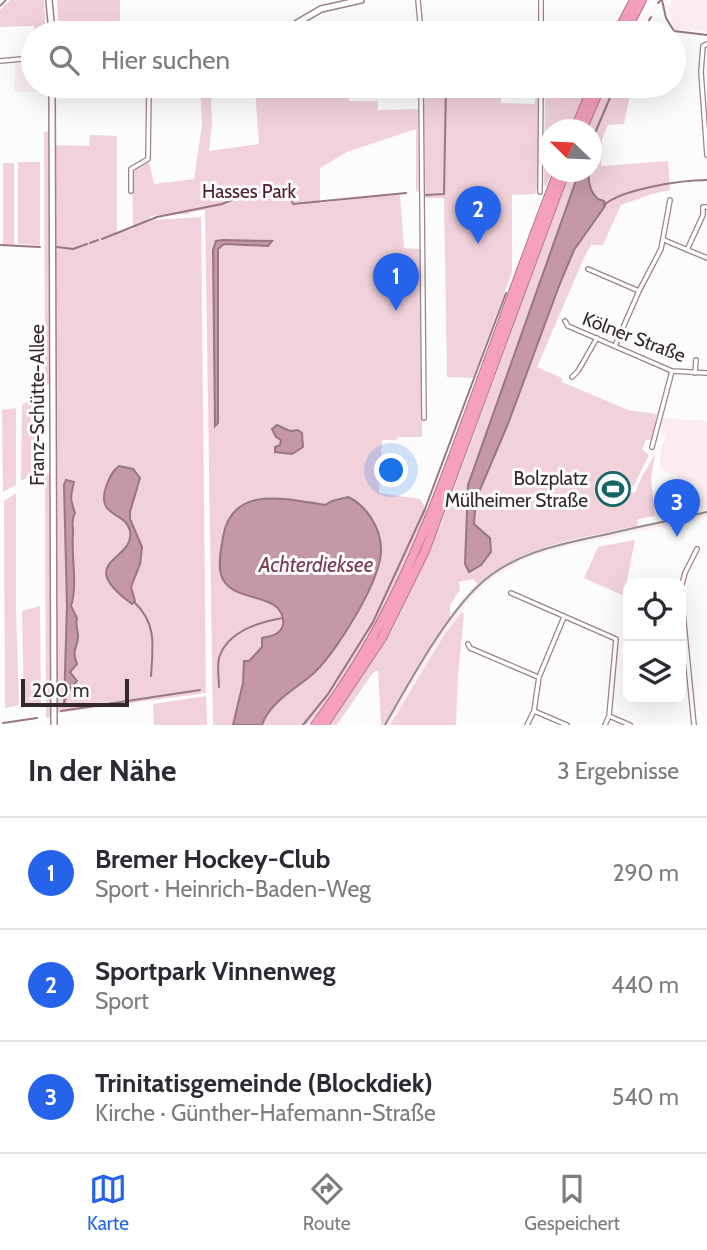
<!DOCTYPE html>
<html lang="de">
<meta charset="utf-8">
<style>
body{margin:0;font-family:Cabin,sans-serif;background:#f7f7f7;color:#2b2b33}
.controls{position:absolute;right:21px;bottom:21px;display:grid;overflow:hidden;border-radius:14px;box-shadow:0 7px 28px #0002}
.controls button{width:63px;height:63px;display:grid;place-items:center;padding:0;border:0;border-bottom:2px solid #e1e1e2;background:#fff;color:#2b2b33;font:35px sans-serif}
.compass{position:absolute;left:539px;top:119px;width:63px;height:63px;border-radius:50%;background:#fff;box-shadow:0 7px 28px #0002;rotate:293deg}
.scale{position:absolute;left:21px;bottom:18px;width:108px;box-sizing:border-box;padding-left:7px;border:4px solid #33292c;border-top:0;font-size:19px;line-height:24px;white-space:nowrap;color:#33292c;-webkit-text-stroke:5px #fcfcfc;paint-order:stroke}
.you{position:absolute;left:392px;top:471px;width:24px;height:24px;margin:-18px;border:5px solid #fff;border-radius:50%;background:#1a73e8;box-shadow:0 0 0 10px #1a73e833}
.badge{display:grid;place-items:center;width:46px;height:46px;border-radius:50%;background:#2563eb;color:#fff;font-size:23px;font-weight:700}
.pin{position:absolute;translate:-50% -58px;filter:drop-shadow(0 2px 4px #0008)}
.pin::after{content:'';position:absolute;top:37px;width:24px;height:21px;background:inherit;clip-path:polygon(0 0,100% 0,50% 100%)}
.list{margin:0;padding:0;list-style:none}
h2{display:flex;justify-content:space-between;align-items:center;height:91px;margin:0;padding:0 28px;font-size:30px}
h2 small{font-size:23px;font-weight:400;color:#7c7c81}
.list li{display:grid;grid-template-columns:46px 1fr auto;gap:21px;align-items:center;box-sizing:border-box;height:112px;padding:0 28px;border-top:2px solid #e1e1e2}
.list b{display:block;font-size:26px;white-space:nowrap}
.list p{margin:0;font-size:23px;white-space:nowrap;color:#7c7c81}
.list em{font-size:23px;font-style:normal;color:#7c7c81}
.icon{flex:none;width:38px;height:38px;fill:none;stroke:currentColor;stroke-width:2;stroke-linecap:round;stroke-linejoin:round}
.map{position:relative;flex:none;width:707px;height:725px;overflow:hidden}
.search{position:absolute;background:#fff;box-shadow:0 7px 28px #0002;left:21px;right:21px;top:21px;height:77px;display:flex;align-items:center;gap:18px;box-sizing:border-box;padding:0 24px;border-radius:38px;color:#7c7c81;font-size:26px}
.sheet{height:427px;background:#fff}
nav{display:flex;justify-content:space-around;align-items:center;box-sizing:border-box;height:98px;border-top:2px solid #e1e1e2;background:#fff;font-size:19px;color:#7c7c81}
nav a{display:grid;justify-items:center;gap:4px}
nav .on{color:#2563eb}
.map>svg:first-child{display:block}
.built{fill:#fcedf1}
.green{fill:#f1d2db}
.water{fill:#c498a7;stroke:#987782;stroke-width:2}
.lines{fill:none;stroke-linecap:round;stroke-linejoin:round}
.stream{stroke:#987782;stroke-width:2}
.street-casing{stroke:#9a838a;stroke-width:6}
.secondary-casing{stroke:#9a838a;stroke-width:8}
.highway-casing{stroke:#b2768b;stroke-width:10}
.street{stroke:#fff;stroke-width:3.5}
.secondary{stroke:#fff;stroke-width:5}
.highway{stroke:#f6a0be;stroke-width:8}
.tram{stroke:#938e90;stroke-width:2}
.rail{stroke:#938e90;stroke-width:2;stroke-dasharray:14 7;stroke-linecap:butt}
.labels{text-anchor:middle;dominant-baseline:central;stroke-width:6;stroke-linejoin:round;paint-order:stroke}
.park-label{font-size:19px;fill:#4e182f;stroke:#fcfcfc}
.street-label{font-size:19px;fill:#33292c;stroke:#fcfcfc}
.poi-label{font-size:19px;fill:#33292c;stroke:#fcfcfc;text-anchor:end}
.water-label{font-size:21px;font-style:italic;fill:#773d53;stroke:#fcfcfc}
</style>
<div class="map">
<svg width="707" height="725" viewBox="0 0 707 725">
<rect width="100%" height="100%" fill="#fcfcfc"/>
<path class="built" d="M672,0H707V32L675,29L668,8Z
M33,62V86H41V92H14L15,63Z
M662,418L707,421V509L701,510L699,503L697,485L662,470L659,466L661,448L666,436L660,433Z
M707,510V516L697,519L564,547L539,554L527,558L497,575L477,592L461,610L462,612L445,635L390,725H384L461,600L472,588L502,565L522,554L549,545Z"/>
<path class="green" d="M10,0H44L46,33H35L34,26L0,27V10Z
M57,0H120V22H91V33H59Z
M200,86H227L228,90L211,92L212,124L209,151L259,144L255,90L286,86L287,91L309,88L310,86H349V101H378V110L418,109L419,192L416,191V129L347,152L320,168V203L372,196L400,195L404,248L421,249L422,437H398L396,440H382L379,493L420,499L428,512C397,587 362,664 307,725H213L205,210L190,212L189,214L151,216L145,223L154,220L201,217L206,693L56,713L54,145L89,146L90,135L117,136V232L133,229L132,169L149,162L154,184L194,179L202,125Z
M422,86H496V92H500L501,103L535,104L536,86H539V184L535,194L512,195V272L473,378L447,377L444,198H424Z
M545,86H588L568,129L550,130V172H552L546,186L544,185Z
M606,86H632L624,124L608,125L602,139L601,166L668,161L670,190L652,194L621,205L603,245H591L583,260L537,367L562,378V382L628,410L657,414L652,440H646L642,449L649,455L633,487H629L632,488L630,492L635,493L642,476L655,454L651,479L655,516L638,519L637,526C579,539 524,544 478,584L473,579L459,582L460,590L450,605V618L384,725H381L378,670L372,674L337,725H330L392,630L424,564L442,522L570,172H579L468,485L465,564L473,570L491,552L490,538L474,524L476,499L508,425L542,327L574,250L602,211L601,201C590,195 588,183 589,172H592V130L587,129Z
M44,131L51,133V385H45Z
M40,162V245L18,244V162Z
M3,163H14V246L3,244Z
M39,392V471L21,481L22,405Z
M16,408V485L3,492L2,410Z
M51,472L52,717L46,718L45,476Z
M16,493V609L19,705L5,708L4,501Z
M635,540L624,596L584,578L598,547Z
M40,606L41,704L24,705L22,611Z
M462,612L464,615L458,675L456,725H390L445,634Z
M206,696L207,725H154L153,704Z"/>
<path class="water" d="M579,172H589C588,182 590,192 598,199L604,201L605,206L574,250L559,286L508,424L476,499L474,524L490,538L491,552L481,565L469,572L465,564L468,485Z
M223,240L272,241L268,246L224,244L218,249V423L215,426L213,250L216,241Z
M277,425L290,431L298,430L302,433L303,447L292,454L275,452V447L280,445L281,440L276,437L272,429Z
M119,466L133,469L140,478L130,512V519L142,547L140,564L131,587L135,601L132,604C72,560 136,561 130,531C126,510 94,519 107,484C110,477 113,470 119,466Z
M66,480L74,482C70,499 70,497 75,513C70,522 74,525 73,534C71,557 78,584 71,606L77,618C75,626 78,629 78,636C78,649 71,647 77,664L70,672L77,681L67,692L64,705L67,606L64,485Z
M348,497C366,505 381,528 381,549C382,579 337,651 315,672C298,688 270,701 262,725H233L243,683L244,661H249L262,647V638C273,636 285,633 283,619C279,591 230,604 221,575C218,563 221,549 223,537C232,484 286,499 325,505L332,501Z"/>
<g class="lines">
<path class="stream" d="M662,0L666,18L674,31L707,35
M658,3L661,0
M642,33L651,17
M592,140L615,86
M426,195L444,194L446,86
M604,205C622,189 682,180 707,180
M102,239L157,217L222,204L246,194L288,191L293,204L406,193
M90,243L98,240
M0,245L40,247
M57,247L73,249L87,244
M134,602C157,623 153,646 151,676
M219,687C219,678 217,667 219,658C227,632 259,622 283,618
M61,711L200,690
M3,723L37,718
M303,725L328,694L373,622L425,509L506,293"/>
<g class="street-casing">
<path id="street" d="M418,0L421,33
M541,33V0
M0,61L33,58
M421,86L424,418
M707,155L701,72L703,46L707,44
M131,191V169L148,159L149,86
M540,192L541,86
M664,240L707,258
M687,250L703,215V207H707
M588,269L639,291
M565,321L568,326L672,371L707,373
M615,346L639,291L661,249L670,200
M695,373L696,360
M572,377L578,371L597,338
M652,447L672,371
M681,588L685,573L697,549
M511,593L616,639L609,716L605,725
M681,593L694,725
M468,644L470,648L538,677
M534,711L567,725
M609,716L630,725
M527,725L534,711L539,677L564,617"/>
</g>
<g class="secondary-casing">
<path id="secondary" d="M49,0L52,33
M271,33L292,26L321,9L361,0
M52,86L54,725"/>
</g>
<g class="highway-casing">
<path id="highway" d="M617,33L634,0
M625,33L642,0
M574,130L593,86
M582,130L601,86
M315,725C386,633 427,529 466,421C497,338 526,254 558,172
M324,725L382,638L425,551L565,172"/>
</g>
<use href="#street" class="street"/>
<use href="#secondary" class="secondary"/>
<use href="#highway" class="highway"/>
<path class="tram" d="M385,725C409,683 443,620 477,587C512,553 557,545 603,535C637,527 672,520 707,512"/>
<path class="rail" d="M0,6L6,0"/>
</g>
<defs>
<g id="stadium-ring" transform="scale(1.75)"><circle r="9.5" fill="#fcfcfc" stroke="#166566" stroke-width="1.5"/><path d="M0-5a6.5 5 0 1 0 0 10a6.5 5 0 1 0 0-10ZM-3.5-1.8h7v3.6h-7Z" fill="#166566"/></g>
</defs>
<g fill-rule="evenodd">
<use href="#stadium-ring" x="613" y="489"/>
</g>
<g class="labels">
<g class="park-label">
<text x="249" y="191">Hasses Park</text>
</g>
<g class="street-label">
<text transform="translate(634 337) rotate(21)">Kölner Straße</text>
<text transform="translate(37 405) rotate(-90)">Franz-Schütte-Allee</text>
</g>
<g class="poi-label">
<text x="588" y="478">Bolzplatz<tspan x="588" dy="22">Mülheimer Straße</tspan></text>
</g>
<g class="water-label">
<text x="316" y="564">Achterdieksee</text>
</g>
</g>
</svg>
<div class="controls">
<button><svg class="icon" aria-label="locate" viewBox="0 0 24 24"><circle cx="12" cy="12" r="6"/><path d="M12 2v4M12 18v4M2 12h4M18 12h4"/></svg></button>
<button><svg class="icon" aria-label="layers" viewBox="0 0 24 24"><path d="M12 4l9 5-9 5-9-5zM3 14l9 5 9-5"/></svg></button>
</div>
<svg class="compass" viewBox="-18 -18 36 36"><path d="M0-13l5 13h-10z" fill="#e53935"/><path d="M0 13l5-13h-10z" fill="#7c7c81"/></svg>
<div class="scale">200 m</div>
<div class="you"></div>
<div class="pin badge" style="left:396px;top:311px">1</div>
<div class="pin badge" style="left:478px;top:244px">2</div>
<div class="pin badge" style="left:677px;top:537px">3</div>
<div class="search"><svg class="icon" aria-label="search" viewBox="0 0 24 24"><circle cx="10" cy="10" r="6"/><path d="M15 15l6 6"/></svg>Hier suchen</div>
</div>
<section class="sheet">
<h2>In der Nähe<small>3 Ergebnisse</small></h2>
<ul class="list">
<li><span class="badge">1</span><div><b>Bremer Hockey-Club</b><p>Sport · Heinrich-Baden-Weg</p></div><em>290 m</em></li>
<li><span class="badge">2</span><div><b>Sportpark Vinnenweg</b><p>Sport</p></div><em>440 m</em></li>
<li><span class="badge">3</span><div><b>Trinitatisgemeinde (Blockdiek)</b><p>Kirche · Günther-Hafemann-Straße</p></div><em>540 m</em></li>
</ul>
</section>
<nav>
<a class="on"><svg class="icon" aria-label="map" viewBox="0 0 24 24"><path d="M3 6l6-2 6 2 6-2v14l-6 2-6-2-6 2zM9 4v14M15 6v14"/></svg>Karte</a>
<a><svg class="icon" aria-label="directions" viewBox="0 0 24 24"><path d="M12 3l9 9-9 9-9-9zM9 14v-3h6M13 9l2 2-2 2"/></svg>Route</a>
<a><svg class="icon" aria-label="saved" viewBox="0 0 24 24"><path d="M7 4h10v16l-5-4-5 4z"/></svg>Gespeichert</a>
</nav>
